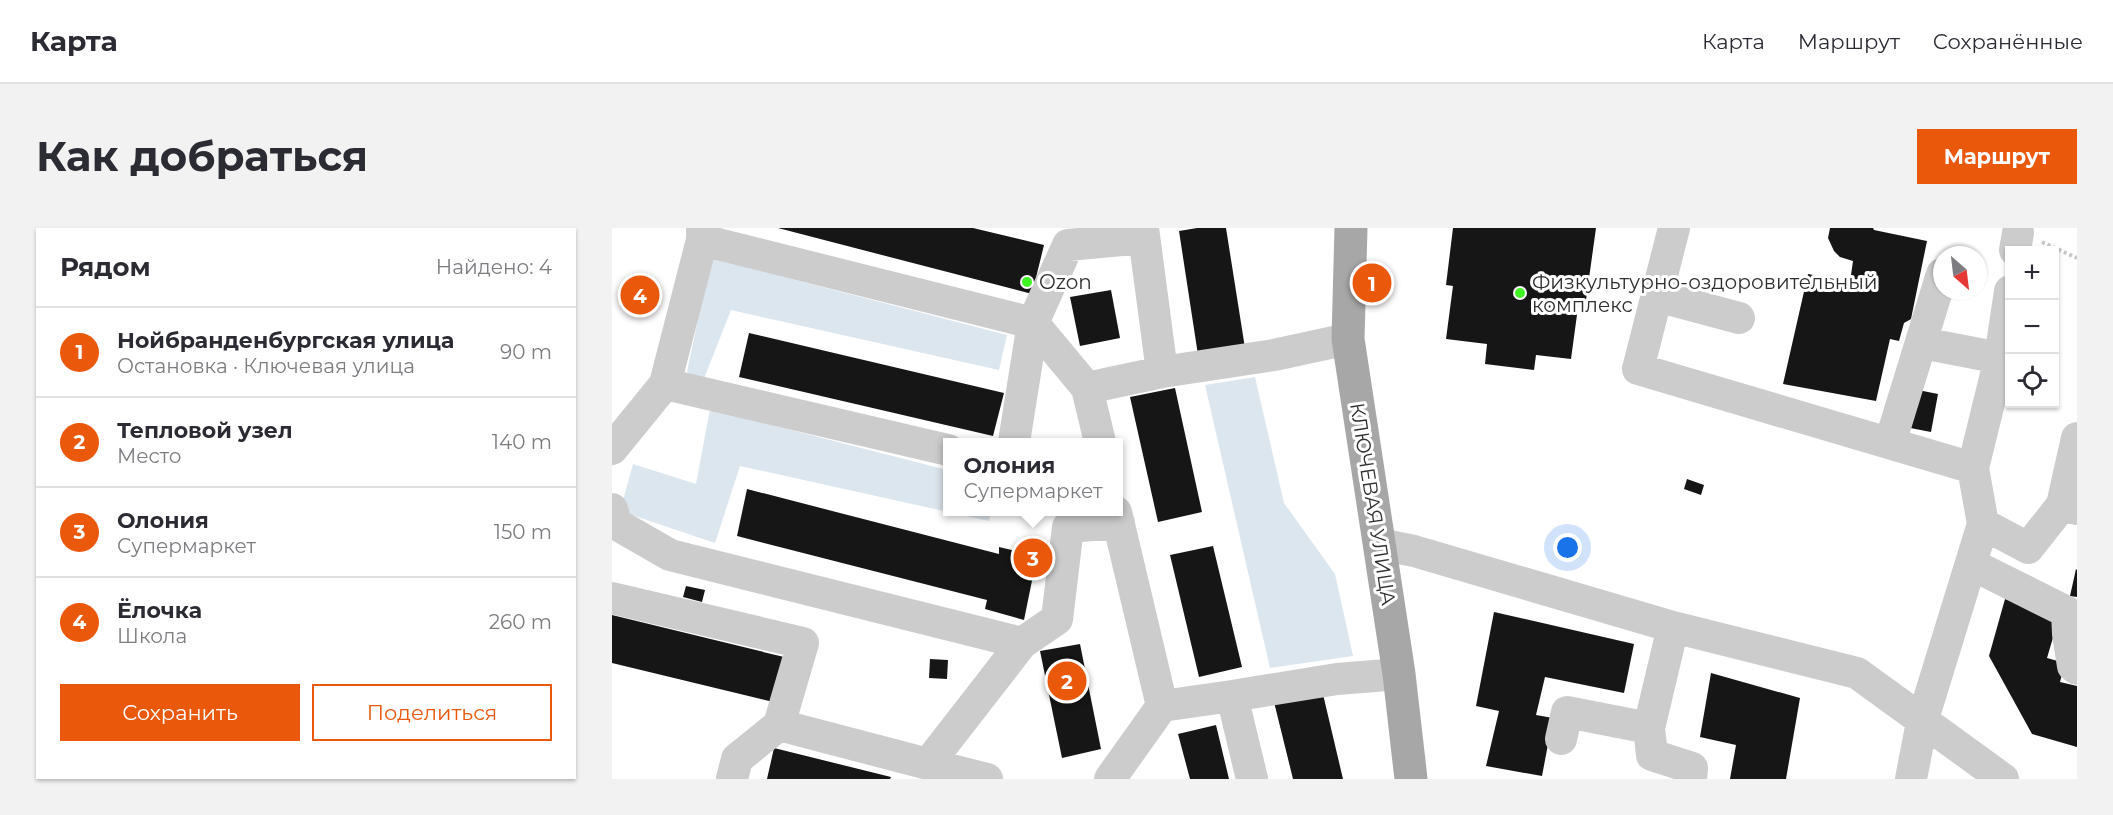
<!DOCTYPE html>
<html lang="ru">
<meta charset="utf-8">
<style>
body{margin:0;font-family:Montserrat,sans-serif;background:#f2f2f3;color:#2b2b33}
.controls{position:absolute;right:18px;top:18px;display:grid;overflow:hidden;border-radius:0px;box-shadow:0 2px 4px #0004}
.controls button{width:54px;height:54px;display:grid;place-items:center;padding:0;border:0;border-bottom:2px solid #e1e1e2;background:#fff;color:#2b2b33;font:30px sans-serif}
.compass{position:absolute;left:1321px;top:18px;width:54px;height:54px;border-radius:50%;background:#fff;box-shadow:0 2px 4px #0004;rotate:152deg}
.you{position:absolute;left:956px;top:320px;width:21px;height:21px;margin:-15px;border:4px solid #fff;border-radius:50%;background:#1a73e8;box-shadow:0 0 0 9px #1a73e833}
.badge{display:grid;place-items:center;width:39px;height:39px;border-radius:50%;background:#ea580c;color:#fff;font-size:20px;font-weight:700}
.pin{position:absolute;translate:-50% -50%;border:3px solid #fff;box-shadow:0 2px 6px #0006}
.popup{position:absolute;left:331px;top:210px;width:180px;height:78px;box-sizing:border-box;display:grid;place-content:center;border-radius:0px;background:#fff;filter:drop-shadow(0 2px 4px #0005);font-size:20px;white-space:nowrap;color:#7c7c81}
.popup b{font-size:22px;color:#2b2b33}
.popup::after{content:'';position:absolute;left:50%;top:100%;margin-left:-12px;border:12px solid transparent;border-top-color:#fff}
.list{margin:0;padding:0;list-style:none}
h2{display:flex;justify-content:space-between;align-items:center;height:78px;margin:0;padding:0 24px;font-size:26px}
h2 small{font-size:20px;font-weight:400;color:#7c7c81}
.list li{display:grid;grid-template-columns:39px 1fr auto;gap:18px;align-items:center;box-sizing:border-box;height:90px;padding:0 24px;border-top:2px solid #e1e1e2}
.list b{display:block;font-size:22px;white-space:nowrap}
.list p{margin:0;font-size:20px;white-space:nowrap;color:#7c7c81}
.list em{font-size:20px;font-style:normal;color:#7c7c81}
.actions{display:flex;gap:12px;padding:18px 24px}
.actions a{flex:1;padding:14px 0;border:2px solid #ea580c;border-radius:0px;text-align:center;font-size:21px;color:#ea580c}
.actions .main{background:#ea580c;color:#fff}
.icon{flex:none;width:33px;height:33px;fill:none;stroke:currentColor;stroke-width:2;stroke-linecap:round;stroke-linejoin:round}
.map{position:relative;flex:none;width:1465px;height:551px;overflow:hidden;border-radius:0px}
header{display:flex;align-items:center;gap:36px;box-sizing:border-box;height:84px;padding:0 30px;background:#fff;border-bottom:2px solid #e1e1e2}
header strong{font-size:28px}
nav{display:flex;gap:33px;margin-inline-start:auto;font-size:21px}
.intro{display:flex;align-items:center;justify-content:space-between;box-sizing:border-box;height:144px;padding:0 36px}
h1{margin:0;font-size:42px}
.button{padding:15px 27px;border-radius:0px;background:#ea580c;color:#fff;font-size:21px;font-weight:700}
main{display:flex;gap:36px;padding:0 36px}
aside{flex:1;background:#fff;border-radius:0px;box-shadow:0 2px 4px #0004}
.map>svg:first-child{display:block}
.green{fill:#dce6ee}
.building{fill:#161616}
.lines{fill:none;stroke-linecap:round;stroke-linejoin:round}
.path{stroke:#c6c6c6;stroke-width:4;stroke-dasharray:3 3;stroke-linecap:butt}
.minor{stroke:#ccc;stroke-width:32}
.major{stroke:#a7a7a7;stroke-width:33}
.poi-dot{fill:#3ff423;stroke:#fff;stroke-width:2}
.labels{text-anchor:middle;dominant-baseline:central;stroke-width:6;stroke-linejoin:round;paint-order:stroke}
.poi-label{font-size:20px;fill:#2f2f2f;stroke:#fff;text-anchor:start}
.street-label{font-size:20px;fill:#2f2f2f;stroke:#fff}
</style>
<header>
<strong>Карта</strong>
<nav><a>Карта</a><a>Маршрут</a><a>Сохранённые</a></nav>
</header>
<div class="intro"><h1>Как добраться</h1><a class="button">Маршрут</a></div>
<main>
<aside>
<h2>Рядом<small>Найдено: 4</small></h2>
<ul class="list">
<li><span class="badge">1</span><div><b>Нойбранденбургская улица</b><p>Остановка · Ключевая улица</p></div><em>90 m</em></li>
<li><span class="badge">2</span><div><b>Тепловой узел</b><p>Место</p></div><em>140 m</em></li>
<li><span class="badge">3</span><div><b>Олония</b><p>Супермаркет</p></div><em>150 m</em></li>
<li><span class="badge">4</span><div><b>Ёлочка</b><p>Школа</p></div><em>260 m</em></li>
</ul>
<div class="actions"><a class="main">Сохранить</a><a>Поделиться</a></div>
</aside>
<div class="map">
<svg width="1465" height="551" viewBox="0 0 1465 551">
<rect width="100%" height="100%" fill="#fff"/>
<path class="green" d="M99,30L395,107L387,142L119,82L91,153L75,144Z
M643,149L672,275L723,346L741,428L658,440L593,157Z
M98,181L335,242L336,284H379L377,293L128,238L103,315L8,283L21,236L84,256Z"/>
<path class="building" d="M166,0H361L432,17L420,66Z
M585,0H614L633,120L586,127L567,3Z
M841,0H984L974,72H967L959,131L924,127L922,142L873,136L875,116L834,111L841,58L834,57Z
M1218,0H1261L1262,2L1315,13L1299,91L1292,95L1287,113L1278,111L1264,173L1171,156L1196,46L1238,54L1241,33L1228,29L1222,23L1216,10Z
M499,62L508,110L468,118L458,69Z
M137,105L392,165L381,208L127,149Z
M563,160L590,284L546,294L518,169Z
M1301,161L1326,166L1319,204L1293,199Z
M1075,251L1092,257L1089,267L1072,261Z
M135,261L387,326V319L425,328L412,392L373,381L375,372L125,308Z
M601,318L630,439L587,449L558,327Z
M1464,341L1465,342V369L1458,368Z
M74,358L93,362L90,374L71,369Z
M1393,371L1448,386L1435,430L1453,435L1448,454L1465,458V519L1420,506L1377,428Z
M882,384L1022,416L1012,465L933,449L924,487L941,490L930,548L874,538L887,483L864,478Z
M0,387L172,429L161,474L0,435Z
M468,416L489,521L450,530L428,423Z
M318,431L336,432L335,451L317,450Z
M1099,445L1188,470L1174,551H1118L1124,517L1088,509Z
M710,462L731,551H681L662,474Z
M604,497L617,551H578L566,506Z
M162,520L279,549L278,551H155Z"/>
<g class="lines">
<path class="path" d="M1430,14L1465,30"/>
<path class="minor" d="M90,0V12L421,95L475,160
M531,0L550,144
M1062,0L1026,141L1361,240
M1403,22L1406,5
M1045,68L1127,90
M1310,115L1388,130
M53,156L336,222
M402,214L421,95L456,17L532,10
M488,214L475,160L550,144L662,127L736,111
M1278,215L1330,46
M0,221L53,156L90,12
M1450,277L1465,210
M0,281L4,296L58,327L410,415
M1371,296L1416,320L1450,277L1465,281
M767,316L802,323L1061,399L1245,445L1391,551
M1359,336L1455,384L1456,406L1465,405
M0,370L191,415L167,497L316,536L410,415L445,391L456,299L507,295
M1456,406L1461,438L1465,441
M620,468L725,451L787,446
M550,478L620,468L640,551
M1037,500L1061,399
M949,511L955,484L1037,500L1040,527L1080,540L1079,551
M316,536L375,551
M120,551L125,531L167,497
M498,551L550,478L504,284
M1299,551L1310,494L1371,296L1361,240L1388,130L1398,63"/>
<path class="major" d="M739,0L736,111L787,446L799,551"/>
</g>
<g class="poi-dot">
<circle cx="415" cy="54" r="6"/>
<circle cx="908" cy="65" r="6"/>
</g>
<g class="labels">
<g class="poi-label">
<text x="427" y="54">Ozon</text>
<text x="920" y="54">Физкультурно-оздоровительный<tspan x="920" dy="23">комплекс</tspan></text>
</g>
<g class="street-label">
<text transform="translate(761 276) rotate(81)">КЛЮЧЕВАЯ УЛИЦА</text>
</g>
</g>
</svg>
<div class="controls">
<button>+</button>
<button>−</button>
<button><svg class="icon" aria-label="locate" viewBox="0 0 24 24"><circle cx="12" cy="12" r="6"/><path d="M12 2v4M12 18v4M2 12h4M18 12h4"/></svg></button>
</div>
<svg class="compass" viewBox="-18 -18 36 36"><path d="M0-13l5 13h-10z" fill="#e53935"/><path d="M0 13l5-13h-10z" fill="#7c7c81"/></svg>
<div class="you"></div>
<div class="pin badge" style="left:760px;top:55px">1</div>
<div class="pin badge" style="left:455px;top:453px">2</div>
<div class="pin badge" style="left:421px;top:330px">3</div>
<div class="popup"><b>Олония</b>Супермаркет</div>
<div class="pin badge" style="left:28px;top:67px">4</div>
</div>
</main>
